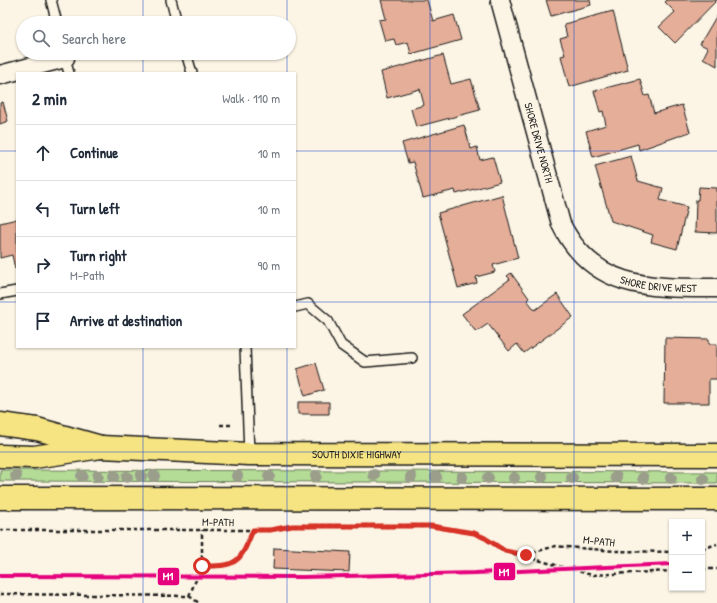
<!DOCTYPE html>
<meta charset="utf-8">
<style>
body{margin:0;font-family:"Patrick Hand",sans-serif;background:#f2f2f3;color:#1f2937}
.controls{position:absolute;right:12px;bottom:12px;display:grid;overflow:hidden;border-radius:0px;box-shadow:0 1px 3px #0004}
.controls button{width:36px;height:36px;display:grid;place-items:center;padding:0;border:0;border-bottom:1px solid #e0e1e3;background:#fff;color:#1f2937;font:20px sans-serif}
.stop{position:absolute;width:12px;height:12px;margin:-9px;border:3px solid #d93025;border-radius:50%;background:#fff}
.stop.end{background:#d93025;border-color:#fff;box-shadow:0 1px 4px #0008}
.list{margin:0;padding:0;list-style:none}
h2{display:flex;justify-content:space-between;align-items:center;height:52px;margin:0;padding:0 16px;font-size:17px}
h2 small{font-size:13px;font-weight:400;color:#747a83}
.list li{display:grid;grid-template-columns:26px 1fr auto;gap:12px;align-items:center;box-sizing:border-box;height:56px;padding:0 16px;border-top:1px solid #e0e1e3}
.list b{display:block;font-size:15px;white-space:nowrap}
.list p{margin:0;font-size:13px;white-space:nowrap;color:#747a83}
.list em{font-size:13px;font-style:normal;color:#747a83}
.icon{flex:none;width:22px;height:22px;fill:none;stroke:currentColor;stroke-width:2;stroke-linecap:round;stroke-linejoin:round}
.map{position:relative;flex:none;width:717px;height:603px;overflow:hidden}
.search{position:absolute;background:#fff;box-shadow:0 1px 3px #0004;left:16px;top:16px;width:280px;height:44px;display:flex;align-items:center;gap:10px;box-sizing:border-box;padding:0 14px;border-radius:22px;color:#747a83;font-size:15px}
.panel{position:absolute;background:#fff;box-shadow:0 1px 3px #0004;left:16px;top:72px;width:280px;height:276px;border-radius:0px}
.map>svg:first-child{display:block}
.green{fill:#b5dc97;stroke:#687c5a}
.building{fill:#e4ae99;stroke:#1c1c1c}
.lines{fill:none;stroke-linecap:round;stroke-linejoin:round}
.service-casing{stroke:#1c1c1c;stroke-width:12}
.minor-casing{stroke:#1c1c1c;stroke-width:21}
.primary-casing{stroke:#1c1c1c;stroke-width:25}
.trunk-casing{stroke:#1c1c1c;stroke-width:25}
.motorway-casing{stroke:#1c1c1c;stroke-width:25}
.path{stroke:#1c1c1c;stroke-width:2.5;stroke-dasharray:4 3;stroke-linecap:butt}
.service{stroke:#fcf5e5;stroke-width:9}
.minor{stroke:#fcf5e5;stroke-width:18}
.primary{stroke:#f6e381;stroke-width:22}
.trunk{stroke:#f6e381;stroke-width:22}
.motorway{stroke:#f6e381;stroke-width:22}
.metro-1-casing{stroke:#fcf5e5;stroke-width:7}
.metro-1{stroke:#e5007d;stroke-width:4}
.tree{fill:#9a9e8b}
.route{stroke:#d93025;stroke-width:5}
.grid{fill:none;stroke:#1d4ed8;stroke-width:1;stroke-opacity:0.55}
.labels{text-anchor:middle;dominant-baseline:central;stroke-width:3;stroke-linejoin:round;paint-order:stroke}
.street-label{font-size:11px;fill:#1c1c1c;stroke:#fcf5e5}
.line-badge{stroke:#fcf5e5;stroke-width:1.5}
.badge-label{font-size:11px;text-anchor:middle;font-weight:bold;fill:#fff}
</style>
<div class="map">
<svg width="717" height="603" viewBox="0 0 717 603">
<rect width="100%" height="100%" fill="#fcf5e5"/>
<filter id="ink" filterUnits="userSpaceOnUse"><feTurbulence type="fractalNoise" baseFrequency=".025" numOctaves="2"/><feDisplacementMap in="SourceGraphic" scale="8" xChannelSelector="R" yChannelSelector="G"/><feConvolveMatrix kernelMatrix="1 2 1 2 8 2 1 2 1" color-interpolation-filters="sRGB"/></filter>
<g filter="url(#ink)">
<path class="green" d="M0,470L717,472V483L11,481H0Z"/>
<path class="building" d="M381,0H427L433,21L454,15L461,40L411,54L408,42L396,45L394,39L385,41L379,20L386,19Z
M546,0H590L591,5L551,16Z
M667,0H717L675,43L659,27L675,12L665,2Z
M613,11L628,70L569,87L561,56L565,55L560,39L567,37L564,24Z
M717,15V66L703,58L708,48L700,44Z
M443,55L451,84L471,79L480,110L416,127L411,109L424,105L420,89L387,98L381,72Z
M640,79L645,96L649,95L654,113L682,105L690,132L639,150L638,144L593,157L586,131L606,125L603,111L600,112L594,91Z
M3,102L8,121L0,124V103Z
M464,125L471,149L477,147L480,160L493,157L500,182L456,194L455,190L423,198L413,162L408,163L402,143Z
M631,156L638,181L663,188L660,200L687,207L677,249L651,242L653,235L611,221L595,166Z
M699,187L717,188V233L695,232L696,200H698Z
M502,195L518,258L493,265L495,272L476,277L477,283L458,288L438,213Z
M17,219V269H15L12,255L0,258V223Z
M511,273L529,298L527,300L535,310L557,294L573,317L524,353L517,344L509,351L488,324L476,332L462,314L510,279L507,276Z
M665,338L709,339V344H717V379H709V403H664Z
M316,363L324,390L305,396L297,369Z
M298,402H329V414H298Z
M274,548L350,552L349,572L273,569Z"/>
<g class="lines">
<g class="service-casing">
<path id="service" d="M51,0L57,23
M171,0L177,23
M186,53L192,73
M64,56L69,73
M0,294L17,291
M295,307L308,304L328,321L341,345L365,362L412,358
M245,347L249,454"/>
</g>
<g class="minor-casing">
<g id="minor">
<path id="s1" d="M500,0L561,224C594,291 653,288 717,288"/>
<path d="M0,75L65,58"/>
</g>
</g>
<g class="primary-casing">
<path id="primary" d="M0,424L37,429L101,447"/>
</g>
<g class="trunk-casing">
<g id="trunk">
<path id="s2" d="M101,447L249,454L717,455"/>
<path d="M0,498L717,499"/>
</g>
</g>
<g class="motorway-casing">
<path id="motorway" d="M0,456L34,457L101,447"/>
</g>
<path class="path" d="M220,425H234
M0,530H270L292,526H431L474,533L485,538L505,551L592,575L672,571
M702,549L717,544
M526,555L555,546L615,551L672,552
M202,566V530
M702,569H717
M0,594L189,596L199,603
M189,596L202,566C238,567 240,562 253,530"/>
<use href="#service" class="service"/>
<use href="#minor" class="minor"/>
<use href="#primary" class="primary"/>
<use href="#trunk" class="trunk"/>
<use href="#motorway" class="motorway"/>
<g class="metro-1-casing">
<path id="metro-1" d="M0,576L303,577L475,573L672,564"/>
</g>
<use href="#metro-1" class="metro-1"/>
</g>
<g class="tree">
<circle cx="374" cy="475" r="6"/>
<circle cx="16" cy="476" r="6"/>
<circle cx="82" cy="476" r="6"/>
<circle cx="98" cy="476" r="6"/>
<circle cx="114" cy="476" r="6"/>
<circle cx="141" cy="476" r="6"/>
<circle cx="154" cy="476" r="6"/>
<circle cx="237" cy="476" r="6"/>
<circle cx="269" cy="476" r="6"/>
<circle cx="316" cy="476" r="6"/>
<circle cx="127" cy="477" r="6"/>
<circle cx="411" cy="477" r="6"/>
<circle cx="436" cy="477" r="6"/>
<circle cx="462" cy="477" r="6"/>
<circle cx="542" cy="477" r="6"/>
<circle cx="616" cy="477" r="6"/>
<circle cx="488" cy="478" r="6"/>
<circle cx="514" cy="478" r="6"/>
<circle cx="572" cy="478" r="6"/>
<circle cx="643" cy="478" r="6"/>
<circle cx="671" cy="478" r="6"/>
<circle cx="703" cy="479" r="6"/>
</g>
</g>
<g class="lines" filter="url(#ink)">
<path class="route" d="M202,566C238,567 240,562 253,530H270L292,526H431L474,533L485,538L505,551L526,555"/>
</g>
<path class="grid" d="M143,0V23M287,0V23M430,0V603M574,0V603M143,53V73M287,53V73M0,151H17M295,151H717M0,302H17M295,302H717M143,347V603M287,347V603M0,452H717"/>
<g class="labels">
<g class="street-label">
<text stroke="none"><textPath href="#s1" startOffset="148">SHORE DRIVE NORTH</textPath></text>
<text stroke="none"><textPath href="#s1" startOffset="354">SHORE DRIVE WEST</textPath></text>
<text stroke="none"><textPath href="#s2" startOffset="256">SOUTH DIXIE HIGHWAY</textPath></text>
<text transform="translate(218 522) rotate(1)">M-PATH</text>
<text transform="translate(599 541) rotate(6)">M-PATH</text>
</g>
</g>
<g class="line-badge">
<rect x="493" y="562" width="23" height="19" rx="4" fill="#e5007d"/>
<rect x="157" y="567" width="23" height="19" rx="4" fill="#e5007d"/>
</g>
<g class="badge-label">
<text x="504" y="576">M1</text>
<text x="168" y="580">M1</text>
</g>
</svg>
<div class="controls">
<button>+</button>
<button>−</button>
</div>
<div class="stop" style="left:202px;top:566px"></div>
<div class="stop end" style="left:526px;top:555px"></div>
<div class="search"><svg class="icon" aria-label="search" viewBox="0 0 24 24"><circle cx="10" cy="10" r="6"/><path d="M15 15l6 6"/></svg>Search here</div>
<section class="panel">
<h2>2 min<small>Walk · 110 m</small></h2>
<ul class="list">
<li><svg class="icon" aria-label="ahead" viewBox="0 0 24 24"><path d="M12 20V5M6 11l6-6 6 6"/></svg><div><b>Continue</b></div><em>10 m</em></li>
<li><svg class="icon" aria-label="left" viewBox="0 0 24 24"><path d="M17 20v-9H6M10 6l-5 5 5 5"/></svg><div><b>Turn left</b></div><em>10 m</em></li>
<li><svg class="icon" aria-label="right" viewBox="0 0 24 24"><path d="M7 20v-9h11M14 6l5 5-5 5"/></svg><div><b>Turn right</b><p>M-Path</p></div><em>90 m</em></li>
<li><svg class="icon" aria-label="arrive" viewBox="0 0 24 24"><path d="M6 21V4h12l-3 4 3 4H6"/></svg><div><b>Arrive at destination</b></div></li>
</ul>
</section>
</div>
